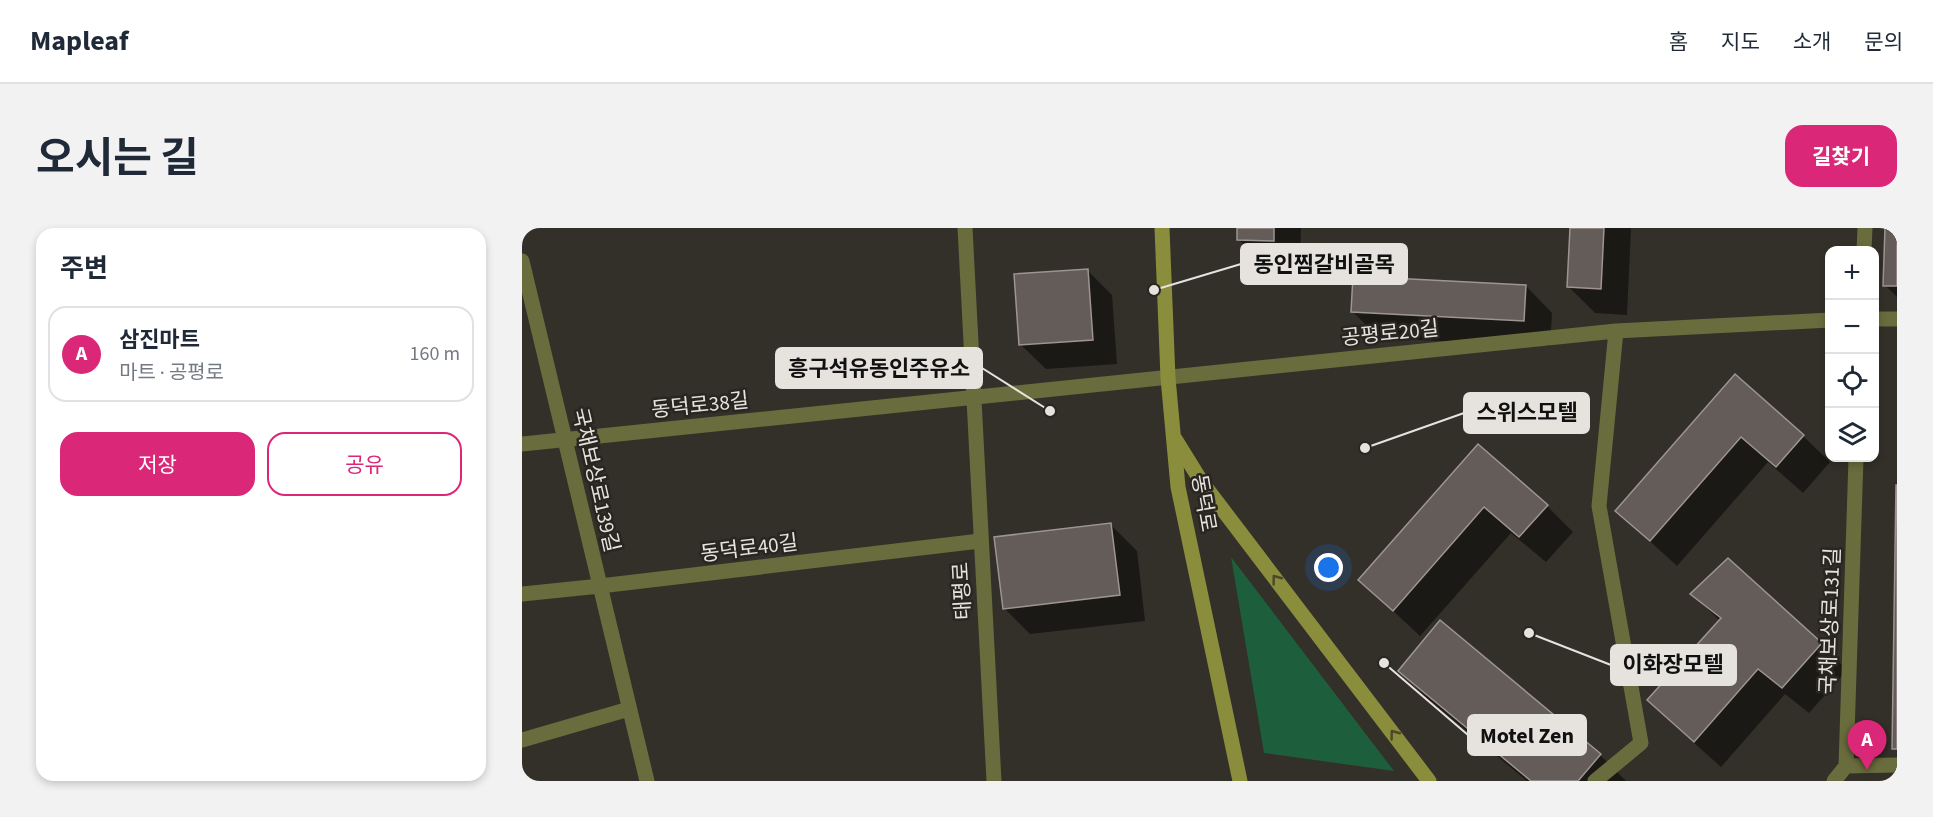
<!DOCTYPE html>
<html lang="ko">
<meta charset="utf-8">
<style>
body{margin:0;font-family:"Source Sans 3","Noto Sans KR",sans-serif;background:#f2f2f3;color:#1f2937}
.controls{position:absolute;right:18px;top:18px;display:grid;overflow:hidden;border-radius:12px;box-shadow:0 3px 9px #0003}
.controls button{width:54px;height:54px;display:grid;place-items:center;padding:0;border:0;border-bottom:2px solid #e0e1e3;background:#fff;color:#1f2937;font:30px sans-serif}
.you{position:absolute;left:807px;top:340px;width:21px;height:21px;margin:-15px;border:4px solid #fff;border-radius:50%;background:#1a73e8;box-shadow:0 0 0 9px #1a73e833}
.badge{display:grid;place-items:center;width:39px;height:39px;border-radius:50%;background:#db2777;color:#fff;font-size:20px;font-weight:700}
.pin{position:absolute;translate:-50% -50px;filter:drop-shadow(0 2px 3px #0008)}
.pin::after{content:'';position:absolute;top:32px;width:21px;height:18px;background:inherit;clip-path:polygon(0 0,100% 0,50% 100%)}
.list{margin:0;padding:0;list-style:none}
h2{display:flex;justify-content:space-between;align-items:center;height:78px;margin:0;padding:0 24px;font-size:26px}
h2 small{font-size:20px;font-weight:400;color:#747a83}
.list li{display:grid;grid-template-columns:39px 1fr auto;gap:18px;align-items:center;box-sizing:border-box;height:96px;margin:0 12px 12px;padding:0 12px;border:2px solid #e0e1e3;border-radius:18px}
.list b{display:block;font-size:22px;white-space:nowrap}
.list p{margin:0;font-size:20px;white-space:nowrap;color:#747a83}
.list em{font-size:20px;font-style:normal;color:#747a83}
.actions{display:flex;gap:12px;padding:18px 24px}
.actions a{flex:1;padding:14px 0;border:2px solid #db2777;border-radius:18px;text-align:center;font-size:21px;color:#db2777}
.actions .main{background:#db2777;color:#fff}
.icon{flex:none;width:33px;height:33px;fill:none;stroke:currentColor;stroke-width:2;stroke-linecap:round;stroke-linejoin:round}
.map{position:relative;flex:none;width:1375px;height:553px;overflow:hidden;border-radius:18px}
header{display:flex;align-items:center;gap:36px;box-sizing:border-box;height:84px;padding:0 30px;background:#fff;border-bottom:2px solid #e0e1e3}
header strong{font-size:28px}
nav{display:flex;gap:33px;margin-inline-start:auto;font-size:21px}
.intro{display:flex;align-items:center;justify-content:space-between;box-sizing:border-box;height:144px;padding:0 36px}
h1{margin:0;font-size:42px}
.button{padding:15px 27px;border-radius:18px;background:#db2777;color:#fff;font-size:21px;font-weight:700}
main{display:flex;gap:36px;padding:0 36px}
aside{flex:1;background:#fff;border-radius:18px;box-shadow:0 3px 9px #0003}
.map>svg:first-child{display:block}
.green{fill:#1d5f3c}
.shadow{fill:#0007}
.building{fill:#645c59;stroke:#9e9592;stroke-width:1.5}
.lines{fill:none;stroke-linecap:round;stroke-linejoin:round}
.minor{stroke:#696c3c;stroke-width:15}
.secondary{stroke:#8a8d3c;stroke-width:15}
.oneway{stroke:#4b492a}
.labels{text-anchor:middle;dominant-baseline:central;stroke-width:5;stroke-linejoin:round;paint-order:stroke}
.street-label{font-size:21px;fill:#e6e3df;stroke:#292520}
.leader{fill:none;stroke:#e6e3df;stroke-width:2}
.callout-dot{fill:#e6e3df;stroke:#292520;stroke-width:2}
.callout{fill:#e6e3df;stroke:#e6e3df;stroke-width:2}
.callout-label{font-size:22px;text-anchor:middle;font-weight:bold;fill:#111}
</style>
<header>
<strong>Mapleaf</strong>
<nav><a>홈</a><a>지도</a><a>소개</a><a>문의</a></nav>
</header>
<div class="intro"><h1>오시는 길</h1><a class="button">길찾기</a></div>
<main>
<aside>
<h2>주변<small></small></h2>
<ul class="list">
<li><span class="badge">A</span><div><b>삼진마트</b><p>마트 · 공평로</p></div><em>160 m</em></li>
</ul>
<div class="actions"><a class="main">저장</a><a>공유</a></div>
</aside>
<div class="map">
<svg width="1375" height="553" viewBox="0 0 1375 553">
<rect width="100%" height="100%" fill="#332f29"/>
<path class="green" d="M709,329L872,543L742,525Z"/>
<path class="shadow" d="M717,0H779L778,39L743,38L716,11Z
M1049,0H1109L1105,87L1073,85L1047,59Z
M1364,0H1375V69L1363,57Z
M565,42L590,67L595,136L524,141L498,116Z
M1004,58L1030,85L1028,118L857,110L831,84Z
M1213,148L1281,208L1308,234L1281,265L1246,234L1155,338L1095,283Z
M957,218L1025,278L1051,304L1024,334L989,305L898,408L838,352Z
M589,297L615,323L623,393L508,406L482,380Z
M1170,366L1299,416L1325,442L1287,485L1263,466L1199,539L1153,498L1127,472L1198,393Z
M878,443L1078,527L1104,553H1005L904,469Z"/>
<path class="building" d="M715,0H752V13L715,12Z
M1048,0H1082L1079,61L1045,59Z
M1363,0H1375V58H1361Z
M566,41L571,112L497,117L492,46Z
M831,48L1004,57L1002,93L829,84Z
M1213,146L1282,207L1254,239L1219,209L1128,313L1093,283Z
M956,216L1026,277L997,309L962,279L871,383L836,352Z
M1374,257H1375V521H1370Z
M589,295L598,367L481,381L472,309Z
M1206,330L1300,415L1260,460L1236,441L1172,514L1125,472L1199,390L1168,366Z
M918,392L1079,526L1056,553H1009L876,443Z"/>
<g class="lines">
<path class="minor" d="M443,0L472,553
M1342,22L1343,0
M0,33L125,553
M1352,91H1375
M0,216L1094,103L1308,92
M0,366L78,358L458,313
M0,512L107,481
M1324,538L1375,537
M1073,553L1119,515L1077,278L1094,103
M1312,553L1324,538L1334,230"/>
<path class="secondary" d="M640,0L646,150L656,259L718,553
M653,211L679,253L907,553"/>
</g>
<defs><path id="oneway-chevron" d="M-2-3.5L2.5 0L-2 3.5" fill="none" stroke-width="1.6" stroke-linecap="round" stroke-linejoin="round" transform="scale(1.5)"/></defs>
<g class="oneway">
<use href="#oneway-chevron" transform="translate(754 351) rotate(-127)"/>
<use href="#oneway-chevron" transform="translate(872 506) rotate(-127)"/>
</g>
<g class="labels">
<g class="street-label">
<text transform="translate(868 105) rotate(-6)">공평로20길</text>
<text transform="translate(178 177) rotate(-6)">동덕로38길</text>
<text transform="translate(74 252) rotate(77)">국채보상로139길</text>
<text transform="translate(682 275) rotate(80)">동덕로</text>
<text transform="translate(227 320) rotate(-7)">동덕로40길</text>
<text transform="translate(440 363) rotate(-93)">태평로</text>
<text transform="translate(1308 393) rotate(-88)">국채보상로131길</text>
</g>
</g>
<path class="leader" d="M632 62L719 36M528 183L460 140M843 220L942 185M1007 405L1089 437M862 435L946 507"/>
<g class="callout-dot">
<circle cx="632" cy="62" r="6"/>
<circle cx="528" cy="183" r="6"/>
<circle cx="843" cy="220" r="6"/>
<circle cx="1007" cy="405" r="6"/>
<circle cx="862" cy="435" r="6"/>
</g>
<g class="callout">
<rect x="719" y="16" width="166" height="40" rx="6"/>
<rect x="254" y="120" width="206" height="40" rx="6"/>
<rect x="942" y="165" width="125" height="40" rx="6"/>
<rect x="1089" y="417" width="125" height="40" rx="6"/>
<rect x="946" y="487" width="118" height="40" rx="6"/>
</g>
<g class="callout-label">
<text x="802" y="44">동인찜갈비골목</text>
<text x="357" y="148">흥구석유동인주유소</text>
<text x="1005" y="192">스위스모텔</text>
<text x="1151" y="444">이화장모텔</text>
<text x="1005" y="515">Motel Zen</text>
</g>
</svg>
<div class="controls">
<button>+</button>
<button>−</button>
<button><svg class="icon" aria-label="locate" viewBox="0 0 24 24"><circle cx="12" cy="12" r="6"/><path d="M12 2v4M12 18v4M2 12h4M18 12h4"/></svg></button>
<button><svg class="icon" aria-label="layers" viewBox="0 0 24 24"><path d="M12 4l9 5-9 5-9-5zM3 14l9 5 9-5"/></svg></button>
</div>
<div class="you"></div>
<div class="pin badge" style="left:1345px;top:542px">A</div>
</div>
</main>
